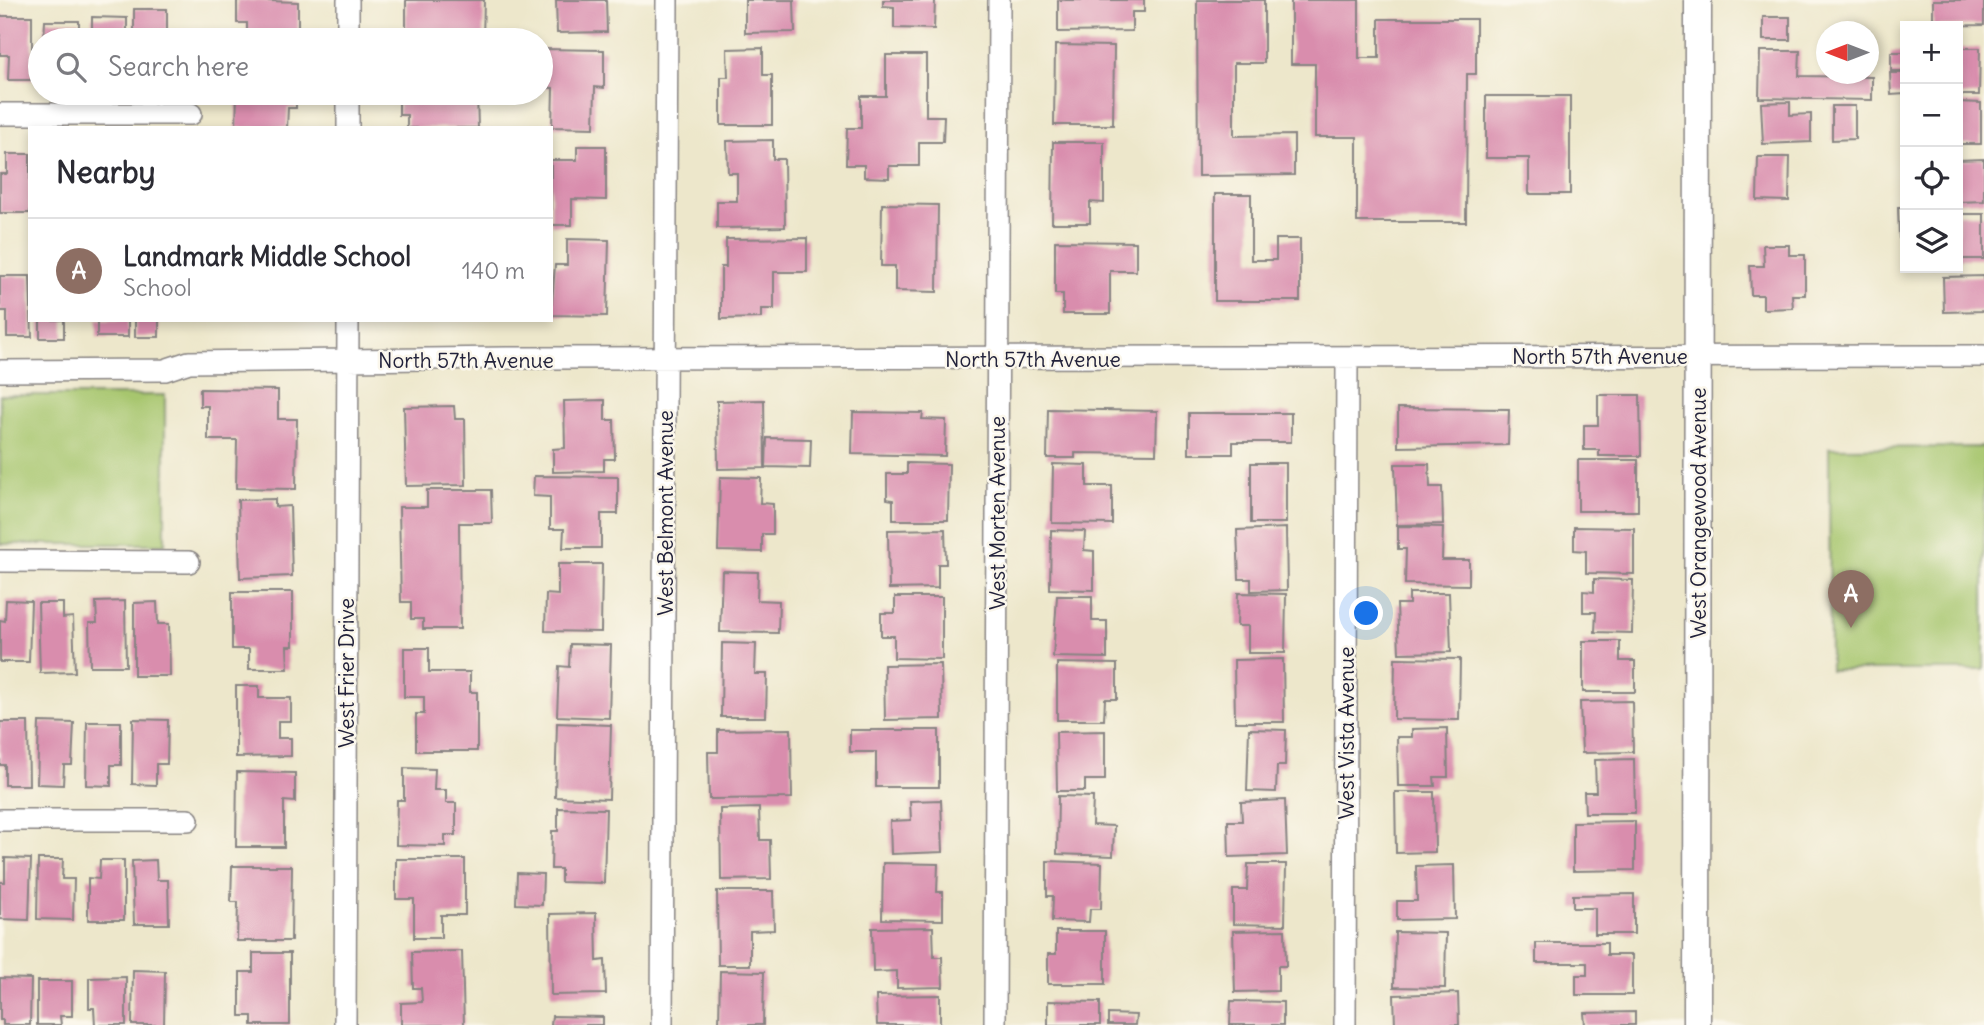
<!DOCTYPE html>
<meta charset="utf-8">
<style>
body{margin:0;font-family:Delius,sans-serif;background:#f7f7f7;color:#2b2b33}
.controls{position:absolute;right:21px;top:21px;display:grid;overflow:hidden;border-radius:0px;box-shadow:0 4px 10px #0003}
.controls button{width:63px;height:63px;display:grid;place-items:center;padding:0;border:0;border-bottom:2px solid #e1e1e2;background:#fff;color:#2b2b33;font:35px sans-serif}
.compass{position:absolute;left:1816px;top:21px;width:63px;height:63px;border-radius:50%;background:#fff;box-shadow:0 4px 10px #0003;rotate:270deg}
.you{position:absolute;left:1367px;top:614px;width:24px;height:24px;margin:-18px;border:5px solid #fff;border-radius:50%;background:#1a73e8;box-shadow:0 0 0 10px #1a73e833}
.badge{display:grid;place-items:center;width:46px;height:46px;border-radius:50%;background:#d93025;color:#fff;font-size:23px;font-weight:700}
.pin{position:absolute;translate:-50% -58px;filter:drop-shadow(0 2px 4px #0008)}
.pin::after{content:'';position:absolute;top:37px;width:24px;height:21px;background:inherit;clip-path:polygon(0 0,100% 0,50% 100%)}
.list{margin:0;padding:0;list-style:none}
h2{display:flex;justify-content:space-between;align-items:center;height:91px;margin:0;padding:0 28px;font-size:30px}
h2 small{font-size:23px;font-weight:400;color:#7c7c81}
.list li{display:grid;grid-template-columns:46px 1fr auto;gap:21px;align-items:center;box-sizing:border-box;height:105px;padding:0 28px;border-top:2px solid #e1e1e2}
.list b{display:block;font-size:26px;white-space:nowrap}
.list p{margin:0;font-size:23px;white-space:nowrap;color:#7c7c81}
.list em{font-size:23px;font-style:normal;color:#7c7c81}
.icon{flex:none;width:38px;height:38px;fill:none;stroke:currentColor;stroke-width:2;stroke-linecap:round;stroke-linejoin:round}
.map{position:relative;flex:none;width:1984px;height:1025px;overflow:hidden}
.search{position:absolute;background:#fff;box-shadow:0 4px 10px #0003;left:28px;top:28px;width:525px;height:77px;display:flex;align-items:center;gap:18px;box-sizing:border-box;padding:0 24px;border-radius:38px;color:#7c7c81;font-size:26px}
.panel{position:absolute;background:#fff;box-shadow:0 4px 10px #0003;left:28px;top:126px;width:525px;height:196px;border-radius:0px}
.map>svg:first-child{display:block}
.green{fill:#a7c66e;stroke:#647454;stroke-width:2}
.building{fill:#d98dad}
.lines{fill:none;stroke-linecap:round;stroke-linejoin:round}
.minor-casing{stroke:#888483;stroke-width:24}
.tertiary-casing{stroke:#888483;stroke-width:29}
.minor{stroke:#fff;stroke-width:21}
.tertiary{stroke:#fff;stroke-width:26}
.labels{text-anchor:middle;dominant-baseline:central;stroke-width:5;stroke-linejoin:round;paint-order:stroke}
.street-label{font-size:21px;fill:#22223b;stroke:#fbf7ec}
</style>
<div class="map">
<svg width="1984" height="1025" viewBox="0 0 1984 1025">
<rect width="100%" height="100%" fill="#fbf7ec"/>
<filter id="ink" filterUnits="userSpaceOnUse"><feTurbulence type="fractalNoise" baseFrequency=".0143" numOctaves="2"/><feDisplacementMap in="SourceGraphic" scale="14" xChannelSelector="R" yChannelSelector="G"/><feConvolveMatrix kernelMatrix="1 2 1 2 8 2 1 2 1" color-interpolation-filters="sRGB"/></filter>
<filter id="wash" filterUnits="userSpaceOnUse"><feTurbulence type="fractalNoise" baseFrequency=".00686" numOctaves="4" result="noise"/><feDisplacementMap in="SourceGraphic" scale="28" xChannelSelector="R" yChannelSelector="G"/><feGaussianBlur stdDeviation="1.57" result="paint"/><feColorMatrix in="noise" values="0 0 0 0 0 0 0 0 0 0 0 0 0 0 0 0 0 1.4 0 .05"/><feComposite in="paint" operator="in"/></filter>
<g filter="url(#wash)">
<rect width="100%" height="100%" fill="#ede7cb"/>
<path class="green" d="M0,395H165V544H0Z
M1984,447V670H1830L1829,448Z"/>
<g id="blocks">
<path class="building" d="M237,0L298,2V37H247V23H237Z
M406,0H484L483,39L406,37Z
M556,0H606L607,32L557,33Z
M745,0H794L795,32L745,33Z
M883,0H935L934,29L894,28V7L883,6Z
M1058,0H1144V12H1132V31L1058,32Z
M1197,0H1264V63H1234V136L1294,135V175L1198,176Z
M1291,0H1359V58H1379V19H1476V74H1467L1466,222H1357V137H1315V64H1291Z
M1933,0H1984V25L1933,26Z
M134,9H167V40H134Z
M0,16H32V80H8L9,55H0Z
M92,17L127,18V40H92Z
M1763,17H1790V40H1763Z
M45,21H79V40H44Z
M1055,45L1114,46L1113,125H1054Z
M763,48V75H772V125H721V77H728L727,49Z
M1958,48H1980L1979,95H1958Z
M541,49L604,50V88L595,87L594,128L552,127L553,88L541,87Z
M1760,51H1800L1799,76L1872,77V100L1759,98Z
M1891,52H1905V71H1891Z
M886,55H926V116H944L943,142H919V166H889V178L864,177V165H846L847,128H861V96H886Z
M1890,73H1905V94L1891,95Z
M237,93H296V108H288L287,128H236Z
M399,93H477L478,128H407V115H399Z
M1486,96H1570V194H1529V158H1486Z
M1790,102V115L1811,114V142L1763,144L1761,103Z
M1958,102L1981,103V144H1958Z
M1832,106H1855V139L1832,140Z
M773,140V159H784L785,227L717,228V201H737V173H728L727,141Z
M1053,142H1104V203L1090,202V223H1052Z
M577,146H606V200L572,199V225H551V160H577Z
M7,154H30V213H0V174H7Z
M1758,157H1790L1789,201L1757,200Z
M1984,159V201L1958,202V160Z
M1215,194H1251V260H1276V239H1300V301H1215Z
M882,204L938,205L937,292L895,291V266H881Z
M1898,207H1905V238H1899Z
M1958,214H1984V259H1958Z
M807,238V272H774V309H761V318L721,319V267H726V239Z
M567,239L609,240L607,316L551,315L555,265H567Z
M1055,241L1136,242V271H1110V314H1063V294H1055Z
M1763,245H1789V255H1805V295H1792L1793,308L1763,309V295H1751L1750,266H1764Z
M0,276H30L32,337H7V311H0Z
M1984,276V311L1944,312L1943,277Z
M40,320H64V338H40Z
M97,320H128V337H97Z
M135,320H159V337H135Z
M200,389L278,390V419H297L296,489L236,488L237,440H208V406H200Z
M1598,395H1640L1641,456H1599V450H1584V425H1598Z
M605,400V420H614L615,459H604V471L553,472V449L565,448L564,401Z
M764,400L765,468L718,469L717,401Z
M454,406L455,419H465L466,485L406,486L404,407Z
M1398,408L1509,409L1508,445L1398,447Z
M1048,409L1157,411L1156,454L1075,453V458H1047Z
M853,412L923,413L922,419L946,420L945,456L852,454Z
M1189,413H1291V442H1233V454H1189Z
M767,438L811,439L810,468L766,467Z
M1578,460H1638V511H1578Z
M907,463L949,464L948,520H893V500L887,499V474H907Z
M1251,463H1286V523H1251Z
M1053,464L1087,465V486H1112V524L1052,523Z
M1395,464H1429L1430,487H1442L1443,524L1397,525Z
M534,476L618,477V514H601V548H563L564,529H550V497L533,496Z
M720,477L761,478L760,503L773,504V534H762V552L718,551Z
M427,490H491L492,523H459L460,629H423V619H411V602H401L399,507H427Z
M275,499V507L290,506L292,576L240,578L238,500Z
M1398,526L1443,527L1442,560H1469V585L1405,584L1406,549H1398Z
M1574,527L1634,528V574L1586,573V551L1574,550Z
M1286,528L1287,590L1251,591V579H1239L1237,530Z
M945,529L946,564H938V588L889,589L888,530Z
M1051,530L1085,531L1084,550L1094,551V590L1050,589Z
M558,564H602L601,632L545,631L546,594L558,595Z
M722,571L758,572L757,600L779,601L778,633L720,632Z
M1594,579L1633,580L1632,633L1595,632L1596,612H1583V591L1594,592Z
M232,592H293V646H287L288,669H249V649H232Z
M1238,593L1286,594L1285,653H1248V626H1237Z
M1409,593H1449L1451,652L1399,653L1397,604H1409Z
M1057,596H1092V621H1107V658L1053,657Z
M895,597H942V659L894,658V636H881V613H895Z
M6,600L31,601L29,662H0V620L5,621Z
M125,601L126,666H90L89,623H97L96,602Z
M157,602L158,624H169L170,676H134V603Z
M38,603H63V618L73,617L75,672L40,673Z
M1583,641H1620V661H1635V692H1583Z
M722,643L756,644L755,674H767L766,717H721Z
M570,644L611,645L609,718L557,716L559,666L569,667Z
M404,648H429V672H470V692H477V751H416V714H424V697H404Z
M1395,658L1460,659L1459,720L1394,719Z
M1283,659L1284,722H1235L1234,660Z
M1057,663L1117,664V699H1105L1104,720H1057Z
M941,664L942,719L885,720L884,665Z
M236,686H259V698H291V721H278V738H291V756L236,757Z
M1632,701L1633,752L1582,753L1580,702Z
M133,719L168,720L167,764H156V785L132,784Z
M0,722H28L29,785H5V765H0Z
M39,722L74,723L72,765H64L63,785L37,784Z
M87,722H121V765H111V786L86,785Z
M557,723L611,725L609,799L555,797Z
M1447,728L1448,777H1434L1435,786H1398L1397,737H1412V729Z
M791,729L792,798L709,799L708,752H718V730Z
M1249,729L1286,730L1285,766H1277L1276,792L1247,791Z
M850,730H939V787H876V752H850Z
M1105,731V780H1085V791H1057L1056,732Z
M1634,759L1635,813H1585L1584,792H1596L1595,760Z
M404,768L435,769L434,790H446V803H456V835H445V846L396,845L397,800H404Z
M237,772L295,773V802L284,801V847H236Z
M1395,792H1434L1435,852L1396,853Z
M1058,796L1093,797L1092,825L1114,826L1113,856L1057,854Z
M941,800L943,852L891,854L890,821L911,820L910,801Z
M1285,800L1287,855L1229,857L1228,821H1242L1241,802Z
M558,808L606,809L604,883L561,882V869H551L552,831H558Z
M759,808L760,840H770L771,879L721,880L720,809Z
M1635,821V870L1573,871V822Z
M5,858L31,859L29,920L0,919V882H5Z
M38,859H63L62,879H74L73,920L37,919Z
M396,859H465V915H441V938H414V899H396Z
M100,860H124V920H88V878L99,879Z
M156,860L157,880H168L169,924H134L132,861Z
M1047,861L1102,863L1101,909H1090L1089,922L1052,921L1053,896H1047Z
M883,863L938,864L937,892H943V920L882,919Z
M1248,864H1286L1285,925L1233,924V890H1247Z
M1454,865L1455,919L1397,920V901H1417L1416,866Z
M232,866H292L291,941H237L238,902H231Z
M517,873L543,874L542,905L516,904Z
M717,891H773L774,930L750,931V965H718Z
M1634,894V934H1595V908H1573V895Z
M596,913L597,961L605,960L606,994L551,995L550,914Z
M933,927L934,957H942L943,987L897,988V971L873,972L872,928Z
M1285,930L1286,966H1278V991L1235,992L1233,931Z
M1056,931H1105V984H1048V954H1056Z
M1395,932L1446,933L1445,988L1394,987Z
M1536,943H1607V955H1632V995H1576V975H1587V963H1536Z
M462,951L464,1025H401V1003L422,1002L421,988H413L412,952Z
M253,953H290V1025H252V1016H240V972H253Z
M133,970L165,971L164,1025H132Z
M720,971L764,972L763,1025H719Z
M126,977V1025H95L94,1008H89V978Z
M0,978L31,979L30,1025H3V1020H0Z
M37,981H72V1016H60L61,1025H37Z
M1458,993L1459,1025H1395L1394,995Z
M940,995V1025H877L876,996Z
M1048,1001L1100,1002V1025H1048Z
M1231,1001L1283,1002V1025H1230Z
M1635,1012V1025H1585L1584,1013Z
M1108,1014L1136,1015L1135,1025H1108Z
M552,1016L603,1017V1025H551Z"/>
</g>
</g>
<g filter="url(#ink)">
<use href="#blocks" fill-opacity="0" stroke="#888483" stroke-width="2"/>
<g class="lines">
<g class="minor-casing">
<path id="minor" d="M348,40V0
M0,114H191
M348,128V93
M0,371L165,370L189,362L507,358L1984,356
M0,561L189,562
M0,820H188
M345,1025L348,320
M662,1025L667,0
M995,1025L999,0
M1345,1025L1347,357"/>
</g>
<g class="tertiary-casing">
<path id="tertiary" d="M1697,1025L1698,0"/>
</g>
<use href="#minor" class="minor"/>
<use href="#tertiary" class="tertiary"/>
</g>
</g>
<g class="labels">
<g class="street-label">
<text x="1600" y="356">North 57th Avenue</text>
<text x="1033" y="359">North 57th Avenue</text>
<text x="466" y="360">North 57th Avenue</text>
<text transform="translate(665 513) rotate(-90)">West Belmont Avenue</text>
<text transform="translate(997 513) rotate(-90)">West Morten Avenue</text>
<text transform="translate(1698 513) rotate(-90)">West Orangewood Avenue</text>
<text transform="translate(346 673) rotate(-90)">West Frier Drive</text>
<text transform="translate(1346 733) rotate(-90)">West Vista Avenue</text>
</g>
</g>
</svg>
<div class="controls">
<button>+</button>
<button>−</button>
<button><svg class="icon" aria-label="locate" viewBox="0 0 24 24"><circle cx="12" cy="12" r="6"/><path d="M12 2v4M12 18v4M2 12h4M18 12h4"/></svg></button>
<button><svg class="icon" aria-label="layers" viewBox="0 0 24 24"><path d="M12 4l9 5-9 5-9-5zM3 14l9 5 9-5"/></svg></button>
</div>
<svg class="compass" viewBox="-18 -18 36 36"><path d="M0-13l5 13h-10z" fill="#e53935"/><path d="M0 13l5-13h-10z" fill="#7c7c81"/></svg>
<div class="you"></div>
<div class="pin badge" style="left:1851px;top:628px;background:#8d6e63">A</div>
<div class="search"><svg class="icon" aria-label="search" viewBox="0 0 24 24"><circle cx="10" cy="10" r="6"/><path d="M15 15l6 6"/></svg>Search here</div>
<section class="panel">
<h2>Nearby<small></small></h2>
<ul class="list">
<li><span class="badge" style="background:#8d6e63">A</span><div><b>Landmark Middle School</b><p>School</p></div><em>140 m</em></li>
</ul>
</section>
</div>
